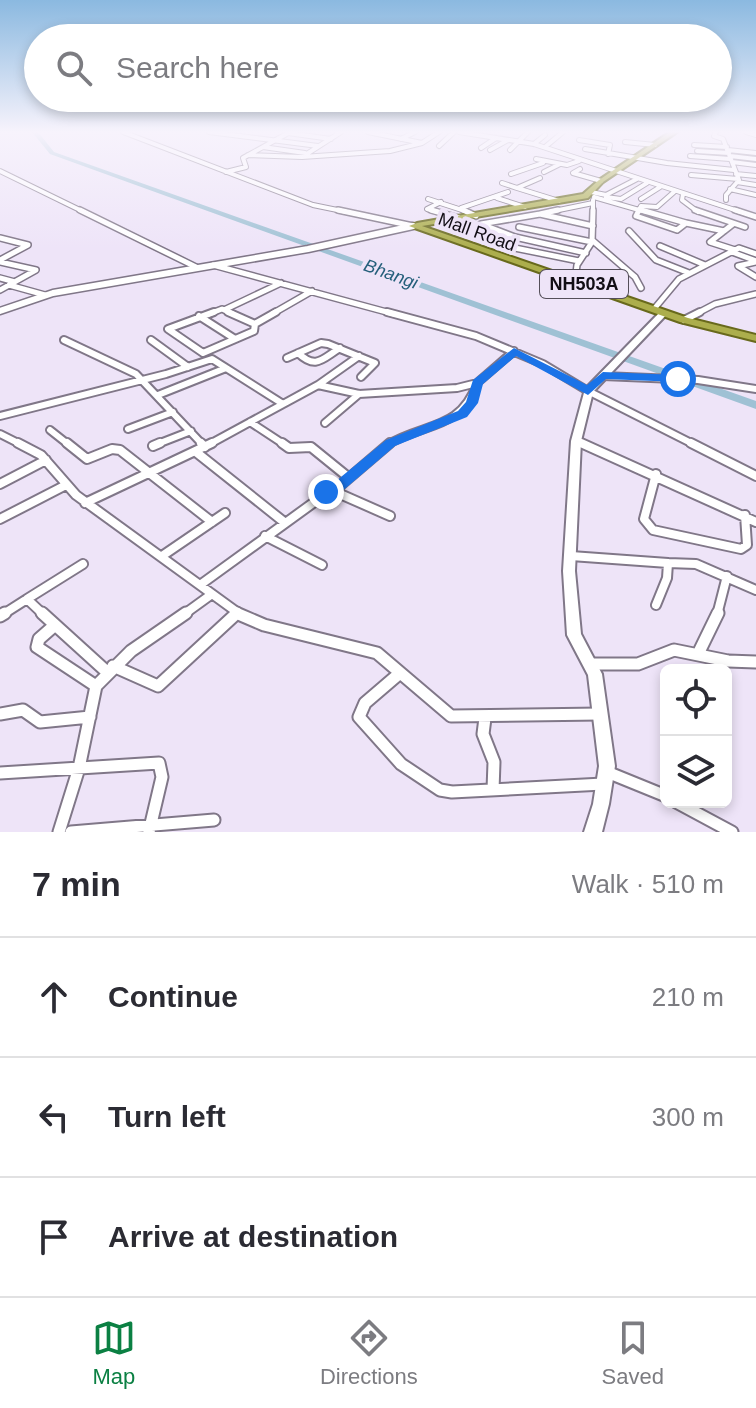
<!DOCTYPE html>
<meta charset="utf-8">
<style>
body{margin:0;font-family:Helvetica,sans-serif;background:#f2f2f3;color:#2b2b33}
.controls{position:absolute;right:24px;bottom:24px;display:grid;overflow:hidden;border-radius:12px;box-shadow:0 4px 12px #0003}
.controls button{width:72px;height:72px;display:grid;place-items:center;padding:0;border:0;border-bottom:2px solid #e1e1e2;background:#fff;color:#2b2b33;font:40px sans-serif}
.stop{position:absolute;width:24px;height:24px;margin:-18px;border:6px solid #1a73e8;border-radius:50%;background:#fff}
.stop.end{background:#1a73e8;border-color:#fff;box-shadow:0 2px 8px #0008}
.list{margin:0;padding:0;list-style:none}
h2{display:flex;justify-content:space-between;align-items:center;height:104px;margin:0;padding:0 32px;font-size:34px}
h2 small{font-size:26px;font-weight:400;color:#7c7c81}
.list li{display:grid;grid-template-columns:52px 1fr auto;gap:24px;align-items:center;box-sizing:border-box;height:120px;padding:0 32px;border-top:2px solid #e1e1e2}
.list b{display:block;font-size:30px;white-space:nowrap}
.list em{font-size:26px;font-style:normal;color:#7c7c81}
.icon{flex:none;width:44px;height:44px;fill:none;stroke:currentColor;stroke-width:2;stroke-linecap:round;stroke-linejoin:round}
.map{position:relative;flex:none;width:756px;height:832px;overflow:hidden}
.search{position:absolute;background:#fff;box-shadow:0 4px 12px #0003;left:24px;right:24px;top:24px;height:88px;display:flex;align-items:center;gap:20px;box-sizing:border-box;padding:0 28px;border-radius:44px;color:#7c7c81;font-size:30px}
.sheet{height:464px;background:#fff}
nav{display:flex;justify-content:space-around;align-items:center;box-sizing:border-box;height:112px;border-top:2px solid #e1e1e2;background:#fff;font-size:22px;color:#7c7c81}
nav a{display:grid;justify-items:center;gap:4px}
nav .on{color:#0b8043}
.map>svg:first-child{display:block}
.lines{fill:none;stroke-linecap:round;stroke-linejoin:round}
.river{fill:#9fc1d4;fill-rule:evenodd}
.minor-far4-casing{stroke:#807788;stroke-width:6}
.minor-far3-casing{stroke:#807788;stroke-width:8}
.minor-far2-casing{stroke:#807788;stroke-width:10}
.minor-far1-casing{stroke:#807788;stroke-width:12}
.minor-casing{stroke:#807788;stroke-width:15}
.tertiary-casing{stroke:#807788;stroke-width:9}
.secondary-casing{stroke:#807788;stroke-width:4}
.trunk-casing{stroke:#68691c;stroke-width:4}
.minor-far4{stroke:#fff;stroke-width:4}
.minor-far3{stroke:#fff;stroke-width:5}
.minor-far2{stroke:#fff;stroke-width:6}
.minor-far1{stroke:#fff;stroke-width:8}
.minor{stroke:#fff;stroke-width:11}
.tertiary{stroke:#fff;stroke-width:6}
.secondary{fill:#fff;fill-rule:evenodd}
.trunk{fill:#acae4c;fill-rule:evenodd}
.route{fill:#1a73e8}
.labels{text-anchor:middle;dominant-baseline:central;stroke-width:8;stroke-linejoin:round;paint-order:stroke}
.far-street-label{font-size:18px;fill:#120e15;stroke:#eee4f8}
.far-water-label{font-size:18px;font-style:italic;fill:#255f7b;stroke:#eee4f8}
.shield{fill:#eee4f8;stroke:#544e59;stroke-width:2}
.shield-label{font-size:18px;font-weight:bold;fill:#120e15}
</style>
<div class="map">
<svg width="756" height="832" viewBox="0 0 756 832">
<rect width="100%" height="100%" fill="#eee4f8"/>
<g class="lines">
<path class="river" d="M32,132H38L54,152L756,401V409L50,154Z"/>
<g class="minor-far4-casing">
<path id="minor-far4" d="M123,132L313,205L347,212
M209,132L318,146
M341,132L302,157L390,151L422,143
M368,132L422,143L439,132
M459,132L534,144L741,212
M716,132L714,136L723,139L739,180L726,195V200
M746,132L756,135
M288,133L331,139
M401,139L415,132
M579,140L610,145L608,154
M625,142L655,145
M534,144L545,135
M694,145L727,147
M439,146L454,132
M263,147L305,153
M545,147L563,132
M481,148L496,138
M585,149L667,163L734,170
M490,150L508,140
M510,150L528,132
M728,150L756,153
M697,151L729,153
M248,155L302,157
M690,156L730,159
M730,156L756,159
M536,159L567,165L579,161
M732,162L756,165
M580,169L573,173L601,181
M0,171L84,212
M226,172L246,167L243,158L290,132
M544,172L560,164
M511,174L543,163
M736,174L756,176
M691,175L738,179
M540,178L517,188L559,201
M737,182L756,185
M502,183L517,188
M730,189L756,195
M591,192L606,195L637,179
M683,194L682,200L698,212
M594,197L639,210
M606,197L621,199L647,183
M497,198L525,207
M428,199L468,212
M641,199L660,187
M461,208L508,192
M639,210L648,212
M639,210L641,206L657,207L674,192
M438,212L427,209L441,202
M549,212L593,203
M593,212V200"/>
</g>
<g class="minor-far3-casing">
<path id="minor-far3" d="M80,210L196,267
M338,210L413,226
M431,210L459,218
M463,210L476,216
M558,210L540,214L593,226
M639,210L636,216L677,230L686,223L641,210
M695,210L745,227
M735,210L756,217
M540,214L481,224L515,237L586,253
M686,223L724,231
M733,224L710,242L735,250
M519,227L592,242
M629,231L656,260L689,273
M515,237L505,246L579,261
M0,238L28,245L0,260
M592,240L635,277L641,288
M660,246L705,265
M732,252L756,261
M0,262L36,270L0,290
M756,262L738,266L756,277
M213,265L394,314
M0,278L15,282
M575,281L577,265L592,242L593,210
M9,285L45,295
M226,309L281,283
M654,309L679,279L739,248L756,254
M209,314L222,309L233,314
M272,314L312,291
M696,314L715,304L756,294"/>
</g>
<g class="minor-far2-casing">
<path id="minor-far2" d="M214,312L168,329L203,353L254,331L255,324
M228,312L255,324
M387,312L476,336L543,364L588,391L695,445
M199,316L235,339
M684,320L700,312
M255,324L276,312
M64,340L136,374L203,445
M151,340L188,367
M298,353C316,370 322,359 340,348
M287,358L321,343L328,344L375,363L361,377
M603,376L698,380L756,389
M318,385L359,356
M158,395L226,368
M0,416L166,374L212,359L283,404
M250,422L285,445
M325,423L359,394
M128,429L173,412
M50,430L69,445
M0,434L22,445
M576,441L585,445
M155,445L191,431
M208,445L318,385L359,394L457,388L477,383L514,351
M387,445C425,422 460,431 477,383"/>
</g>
<g class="minor-far1-casing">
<path id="minor-far1" d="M18,443L41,455L76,495L241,615
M67,443L87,459L112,449L120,450L212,522
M201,443L205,447
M282,443L289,448L311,447L348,477
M581,443L756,522
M691,443L756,476
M153,446L160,443
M196,452L284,522
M656,474L644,519L653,530L741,549L747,545L745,515
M0,484L46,460
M335,490L390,443
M85,503L212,443
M0,519L66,485
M265,536L322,565
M162,556L225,513
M571,556L668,563L667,578L656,605
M668,563L696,564L756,590
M200,585L331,490L390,516
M27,599L83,564
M2,615L27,599L44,615
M183,615L212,594
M717,615L727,576"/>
</g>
<g class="minor-casing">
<path id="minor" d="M42,613L107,672
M236,613L264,625L377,653L451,716L600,714
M0,616L5,613
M55,625L39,639L37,647L96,686L131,651L186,613
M698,654L718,613
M590,664H638L674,650L728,661L756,662
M113,666L158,686L237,613
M400,673L365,703L359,717L401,764L440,790L452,792L603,784
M0,714L23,710L40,722L90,717
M485,718L483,734L494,762L493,790
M607,772L666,796
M0,773L159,763L162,777L149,832
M676,802L732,832
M59,832L79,768L96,686
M71,832L214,820"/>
</g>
<g class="tertiary-casing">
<path id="tertiary" d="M0,311L53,293L308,249L413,226"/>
</g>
<g class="secondary-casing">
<path id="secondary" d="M661,311H664L668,313L593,392L581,441L575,571L581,634L602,674L615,766L609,804L602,832H584L593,804L599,766L588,675L567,635L563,571L571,441L585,389Z"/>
</g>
<g class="trunk-casing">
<path id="trunk" d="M670,132H677L603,182L588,198L422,226L688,318L756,335V341L680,322L409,226L417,223L583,194L599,180Z"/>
</g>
<use href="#minor-far4" class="minor-far4"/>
<use href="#minor-far3" class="minor-far3"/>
<use href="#minor-far2" class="minor-far2"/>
<use href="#minor-far1" class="minor-far1"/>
<use href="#minor" class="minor"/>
<use href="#tertiary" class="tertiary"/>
<use href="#secondary" class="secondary"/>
<use href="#trunk" class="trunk"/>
</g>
<linearGradient id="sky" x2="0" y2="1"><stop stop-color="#8bb9e0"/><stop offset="0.53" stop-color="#f7f3fc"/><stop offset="1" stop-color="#f7f3fc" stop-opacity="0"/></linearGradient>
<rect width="756" height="249" fill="url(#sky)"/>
<path class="route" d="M514,348L587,385L603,372L678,375L684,379L678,382L606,379L588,395L516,356L483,384L478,403L467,417L395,446L340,493L321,496V489L330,486L386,440L458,411L466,402L473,380Z"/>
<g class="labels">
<g class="far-street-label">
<text transform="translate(477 232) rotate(20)">Mall Road</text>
</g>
<g class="far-water-label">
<text transform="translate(391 274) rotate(20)">Bhangi</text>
</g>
<rect class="shield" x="540" y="270" width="88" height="28" rx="6"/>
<g class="shield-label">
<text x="584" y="284">NH503A</text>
</g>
</g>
</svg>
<div class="controls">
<button><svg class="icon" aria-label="locate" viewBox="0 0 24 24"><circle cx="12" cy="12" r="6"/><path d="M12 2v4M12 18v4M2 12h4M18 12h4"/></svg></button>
<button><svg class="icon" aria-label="layers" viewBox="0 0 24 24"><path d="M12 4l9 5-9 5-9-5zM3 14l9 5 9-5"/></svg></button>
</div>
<div class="stop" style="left:678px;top:379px"></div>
<div class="stop end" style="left:326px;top:492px"></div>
<div class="search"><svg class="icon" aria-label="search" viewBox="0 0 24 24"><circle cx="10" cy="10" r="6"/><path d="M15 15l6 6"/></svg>Search here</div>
</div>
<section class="sheet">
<h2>7 min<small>Walk · 510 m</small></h2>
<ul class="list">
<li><svg class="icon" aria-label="ahead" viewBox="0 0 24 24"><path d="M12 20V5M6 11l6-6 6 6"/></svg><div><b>Continue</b></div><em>210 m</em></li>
<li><svg class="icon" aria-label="left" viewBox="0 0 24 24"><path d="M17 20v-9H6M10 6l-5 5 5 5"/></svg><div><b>Turn left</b></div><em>300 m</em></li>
<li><svg class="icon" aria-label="arrive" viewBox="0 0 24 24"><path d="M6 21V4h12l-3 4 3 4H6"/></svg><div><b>Arrive at destination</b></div></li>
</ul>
</section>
<nav>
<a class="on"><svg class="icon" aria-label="map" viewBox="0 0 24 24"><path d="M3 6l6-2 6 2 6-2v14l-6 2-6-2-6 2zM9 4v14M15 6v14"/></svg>Map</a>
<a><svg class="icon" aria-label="directions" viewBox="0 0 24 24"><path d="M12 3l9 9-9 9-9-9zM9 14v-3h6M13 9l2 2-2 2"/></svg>Directions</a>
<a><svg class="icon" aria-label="saved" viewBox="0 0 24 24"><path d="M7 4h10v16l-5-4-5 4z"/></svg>Saved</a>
</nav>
